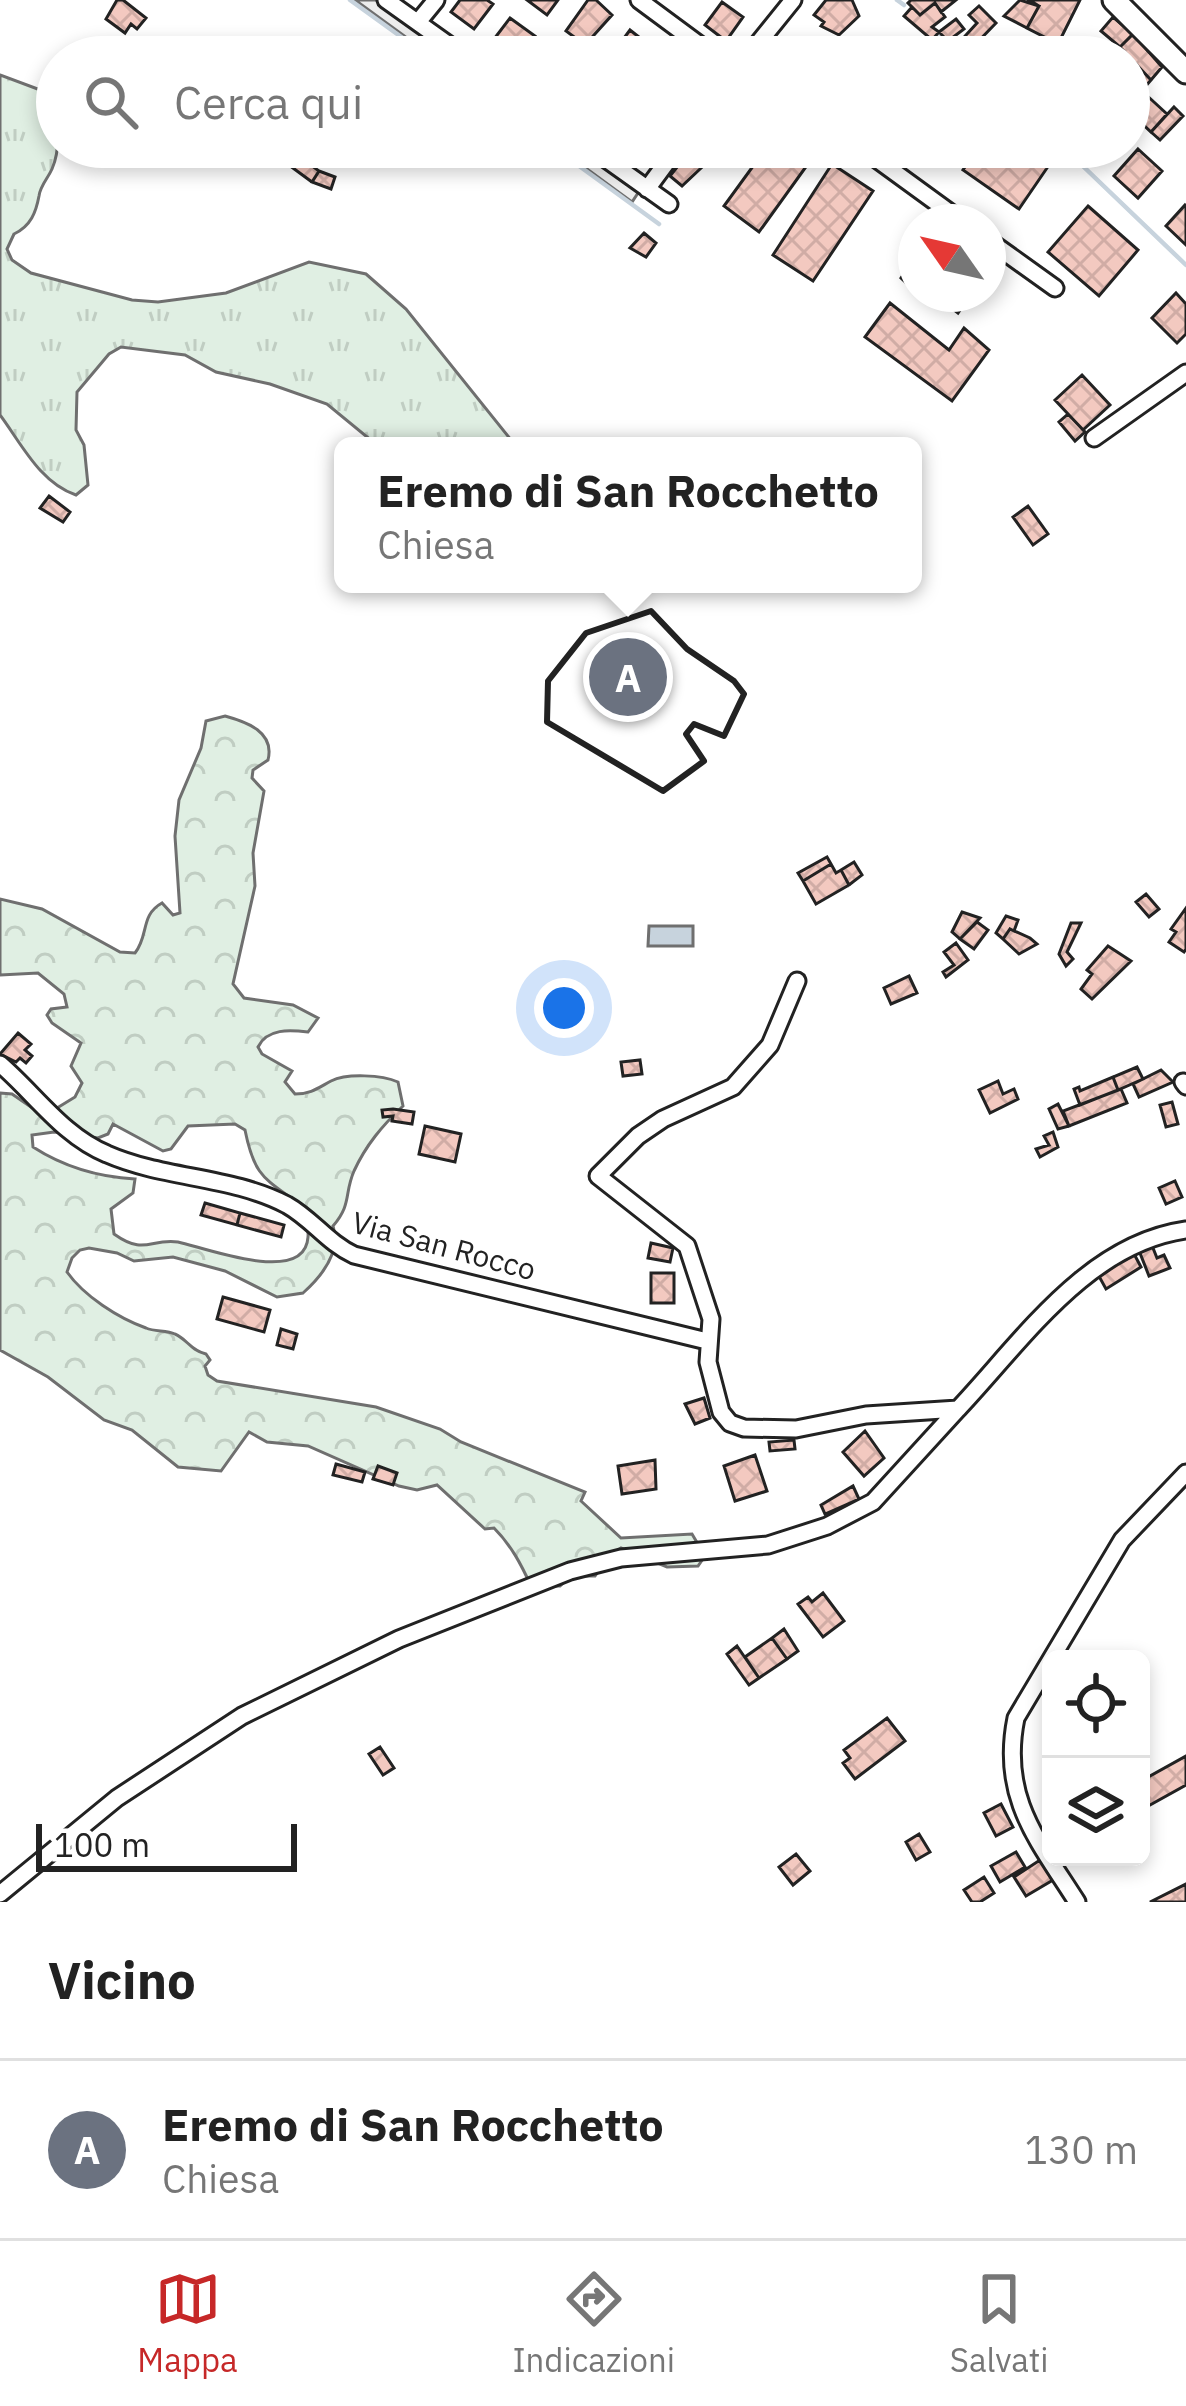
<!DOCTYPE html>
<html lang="it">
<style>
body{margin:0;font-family:"IBM Plex Sans",sans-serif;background:#f2f2f2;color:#222}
.controls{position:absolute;right:36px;bottom:36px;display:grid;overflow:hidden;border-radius:18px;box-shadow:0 6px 18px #0003}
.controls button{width:108px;height:108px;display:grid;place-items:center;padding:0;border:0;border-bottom:3px solid #e0e0e0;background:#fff;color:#222;font:60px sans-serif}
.compass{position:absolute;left:898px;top:204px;width:108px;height:108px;border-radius:50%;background:#fff;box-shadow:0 6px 18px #0003;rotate:304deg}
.scale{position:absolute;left:36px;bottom:30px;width:261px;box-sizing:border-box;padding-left:12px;border:6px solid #222;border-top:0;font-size:33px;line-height:42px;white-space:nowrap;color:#222;-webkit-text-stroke:9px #fff;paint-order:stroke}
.you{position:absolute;left:564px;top:1008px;width:42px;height:42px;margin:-30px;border:9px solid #fff;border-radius:50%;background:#1a73e8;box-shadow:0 0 0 18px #1a73e833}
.badge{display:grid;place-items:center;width:78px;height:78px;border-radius:50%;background:#c62828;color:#fff;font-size:39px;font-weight:700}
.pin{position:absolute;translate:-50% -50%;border:6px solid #fff;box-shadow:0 3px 12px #0006}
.popup{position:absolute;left:334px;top:437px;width:588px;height:156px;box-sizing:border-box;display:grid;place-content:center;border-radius:18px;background:#fff;filter:drop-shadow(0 3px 9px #0005);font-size:39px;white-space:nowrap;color:#767676}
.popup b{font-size:45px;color:#222}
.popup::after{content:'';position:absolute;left:50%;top:100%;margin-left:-24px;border:24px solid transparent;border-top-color:#fff}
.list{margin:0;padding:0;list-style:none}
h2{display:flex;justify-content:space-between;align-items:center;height:156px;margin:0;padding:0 48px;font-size:51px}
h2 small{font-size:39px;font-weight:400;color:#767676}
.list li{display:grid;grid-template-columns:78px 1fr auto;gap:36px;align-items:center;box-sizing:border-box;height:180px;padding:0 48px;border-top:3px solid #e0e0e0}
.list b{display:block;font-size:45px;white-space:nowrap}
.list p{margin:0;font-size:39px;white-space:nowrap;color:#767676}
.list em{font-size:39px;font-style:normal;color:#767676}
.icon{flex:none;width:66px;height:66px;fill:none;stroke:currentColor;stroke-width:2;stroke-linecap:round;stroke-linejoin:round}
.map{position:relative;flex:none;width:1186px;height:1902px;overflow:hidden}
.search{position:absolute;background:#fff;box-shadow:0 6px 18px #0003;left:36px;right:36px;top:36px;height:132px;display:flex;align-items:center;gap:30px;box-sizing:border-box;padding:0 42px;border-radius:66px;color:#767676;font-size:45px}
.sheet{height:336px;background:#fff}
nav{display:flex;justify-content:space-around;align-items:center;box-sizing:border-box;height:168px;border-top:3px solid #e0e0e0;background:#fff;font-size:33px;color:#767676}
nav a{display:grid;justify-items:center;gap:6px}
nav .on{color:#c62828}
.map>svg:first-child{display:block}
.grass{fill:url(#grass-tufts);stroke:#6f6f6f;stroke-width:3}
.forest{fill:url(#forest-crowns);stroke:#6f6f6f;stroke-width:3;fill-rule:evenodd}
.parking{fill:#ededed;stroke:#6f6f6f;stroke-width:3}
.water{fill:#c7d3dd;stroke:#6f6f6f;stroke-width:3}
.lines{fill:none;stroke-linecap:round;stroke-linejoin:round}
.stream{stroke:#c7d3dd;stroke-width:4.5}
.building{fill:url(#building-cross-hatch);stroke:#222;stroke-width:3}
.street-casing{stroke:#222;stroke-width:21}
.secondary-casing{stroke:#222;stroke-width:27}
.street{stroke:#fff;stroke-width:15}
.secondary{stroke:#fff;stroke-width:21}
.wall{stroke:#222;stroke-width:6}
.labels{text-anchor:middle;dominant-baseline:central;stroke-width:9;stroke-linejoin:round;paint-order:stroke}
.street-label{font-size:30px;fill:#222;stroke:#fff}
</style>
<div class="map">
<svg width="1186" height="1902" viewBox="0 0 1186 1902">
<defs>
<pattern id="grass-tufts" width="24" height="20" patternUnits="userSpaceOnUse" patternTransform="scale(3)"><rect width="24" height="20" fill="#e0efe3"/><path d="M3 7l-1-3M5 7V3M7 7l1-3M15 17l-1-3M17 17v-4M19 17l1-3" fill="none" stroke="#c0cdc2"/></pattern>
<pattern id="forest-crowns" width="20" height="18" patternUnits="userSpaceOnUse" patternTransform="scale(3)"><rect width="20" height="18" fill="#e0efe3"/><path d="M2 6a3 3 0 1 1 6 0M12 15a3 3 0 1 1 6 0" fill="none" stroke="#c0cdc2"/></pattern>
<pattern id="building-cross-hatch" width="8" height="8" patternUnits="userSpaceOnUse" patternTransform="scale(3)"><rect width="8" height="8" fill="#f3c9c0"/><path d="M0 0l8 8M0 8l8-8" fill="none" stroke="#d0aca5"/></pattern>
</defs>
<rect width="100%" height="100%" fill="#fff"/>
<path class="grass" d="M0,75L51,94C58,119 62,146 52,169C48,178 40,186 39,196C36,212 31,226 14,234L7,249L12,260L31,273L132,300L158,302L226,293L309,262L366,274L406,309L516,446H378L327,404L270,384L216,372L185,355L121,347L109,354L77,392L76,430L84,445L88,485L76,495C40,483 21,443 0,415Z"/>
<path class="forest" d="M225,716C247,722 275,732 268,760L253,770L252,778L264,791L253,853L255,886L233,984L244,998L293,1005L318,1018L308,1032C290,1030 267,1028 258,1047L262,1054L292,1071L285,1082L295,1094C311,1094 318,1088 331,1081C347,1073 382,1075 398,1082L403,1106C382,1126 366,1145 354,1171C344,1194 352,1204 333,1226C341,1252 322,1276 303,1293L277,1297L225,1271L173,1257L134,1261L117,1253L89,1248L80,1250L72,1258L67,1272C84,1296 118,1318 146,1328C155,1332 166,1330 175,1334C187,1339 190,1350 206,1354L210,1360L205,1366L208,1375L217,1381L376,1407L440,1429L461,1442L585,1492L581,1501L621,1538L692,1534L705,1556L698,1566L667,1567L621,1548L610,1555L595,1576H571L560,1586H531C521,1564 511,1545 494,1528L485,1529L437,1485L417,1490L399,1486L308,1446L267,1442L249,1432L221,1471L178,1467L132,1430L104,1420L48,1377L0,1350V1093L12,1094L44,1116L75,1097L82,1083L71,1066L81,1043L52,1023L47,1015L51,1009L67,1007L64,994L38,973L0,975V899L42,909L120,952L135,953C149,936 140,915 162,903L173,915L180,913L175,836L179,800L201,748L206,721ZM113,1124L163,1151L171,1149L188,1126L235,1124L245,1130C255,1180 266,1178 304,1208C305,1217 309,1229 308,1237C305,1287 203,1247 178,1242C150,1238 145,1256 114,1234L111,1209L133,1193L135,1179C98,1177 64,1167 33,1147L32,1135L54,1132L98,1138L108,1134Z"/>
<path class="parking" d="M355,0H379L459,57H433Z
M557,147H585L642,187L632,202Z"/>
<path class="water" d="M649,926H693V946H648Z"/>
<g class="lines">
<path class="stream" d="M350,0L429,57
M897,0L904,5
M940,37L963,57
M553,147L659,224
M1063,147L1186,265"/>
</g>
<path class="building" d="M117,0H123L146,18L137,29L131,24L125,33L106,19Z
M460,0H487L493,4L474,29L451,12Z
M527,0H558L547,15Z
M588,0H596L612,15L585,45L566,31Z
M852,0L859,16L839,35L821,26L824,22L814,15L826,0Z
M911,0H956L941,12L935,3L920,15L908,3Z
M1020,0L1039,6L1027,28L1004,16Z
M1029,0H1080L1058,44L1027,28L1039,6Z
M722,2L743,17L726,41L705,25Z
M935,3L945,17L932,27L939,32L932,40L904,16L912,7L920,15Z
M979,6L996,23L965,55L955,47L977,23L969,15Z
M1113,17L1133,34L1120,47L1101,31Z
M510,18L535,36L519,57L491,43Z
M956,19L964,29L948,41L939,32Z
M630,30L653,48L647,57H610Z
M1133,34L1162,67L1151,80L1120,47Z
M1129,57L1151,80L1129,105L1130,76Z
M1142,91L1167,114L1151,132L1129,111V105Z
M1174,107L1183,116L1160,140L1151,132Z
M287,147L319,171L312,182L278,157Z
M334,147L359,154L352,166L331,154Z
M693,147H711L718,152L682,186L670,176Z
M767,147H814L818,150L759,232L724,206Z
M979,147H1016L1047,168L1019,209L963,170Z
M1138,149L1162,171L1138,198L1114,176Z
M832,164L873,191L813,281L773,255Z
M319,171L335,177L331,189L312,182Z
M1185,205L1186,206V245L1166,226Z
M1088,206L1138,250L1099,296L1048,252Z
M644,233L656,243L646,257L630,248Z
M916,256V292L901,278Z
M1176,293L1186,304V334L1177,343L1152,318Z
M934,294H971L958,313Z
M890,303L949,350L964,328L989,350L952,401L865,337Z
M1082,375L1110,405L1083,430L1055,400Z
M1068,414L1085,432L1075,441L1059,422Z
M49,496L70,512L63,522L40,508Z
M1028,506L1048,534L1033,545L1013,517Z
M627,650L662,682L644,701L628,690L620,698L594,673L605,659L612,664Z
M827,857L831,864L803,881L798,873Z
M854,862L862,875L849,885L841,870Z
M831,864L836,873L841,870L849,885L816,904L803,881Z
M1146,894L1159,909L1149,917L1136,902Z
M1186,908V949L1184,952L1169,942L1176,932L1171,929Z
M962,912L980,918L960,939L952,932Z
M1006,916L1018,920L1014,931L1010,929L1003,939L996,933Z
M977,922L988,930L974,949L960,939Z
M1071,923H1081L1067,952L1073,959L1066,966L1059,954Z
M1010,929L1030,938L1037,944L1019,954L1003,939Z
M956,943L968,960L946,977L943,972L954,965L944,952Z
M1108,946L1131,961L1092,999L1081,989L1092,974L1087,970Z
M909,976L917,993L891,1004L884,988Z
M18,1033L31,1044L25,1050L32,1056L26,1063L20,1058L16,1062L0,1054Z
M640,1060L642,1074L623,1076L621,1062Z
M1137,1067L1143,1079L1118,1090L1113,1077Z
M1161,1070L1173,1082L1139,1097L1133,1084Z
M1113,1077L1118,1090L1080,1105L1074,1089L1079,1087L1080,1091Z
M998,1081L1003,1094L1014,1089L1018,1099L990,1113L979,1090Z
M1121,1089L1127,1103L1069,1126L1063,1111Z
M1172,1102L1178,1124L1166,1127L1160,1105Z
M1058,1104L1069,1126L1058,1129L1049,1109Z
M393,1109L414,1112L412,1124L392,1121L393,1116L383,1117L382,1110Z
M425,1126L461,1134L455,1162L419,1154Z
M1053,1132L1058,1147L1040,1157L1036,1149L1049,1145L1044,1136Z
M1175,1181L1182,1197L1166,1204L1159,1188Z
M205,1203L240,1213L237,1225L201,1215Z
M240,1213L284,1225L281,1237L237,1225Z
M651,1243L673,1248L670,1262L648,1258Z
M1151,1243L1157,1258L1164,1255L1170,1268L1149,1276L1138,1248Z
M1133,1252L1141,1267L1106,1289L1095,1269Z
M651,1273H674V1303H651Z
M223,1297L270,1310L264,1332L217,1319Z
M281,1329L297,1334L293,1349L277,1345Z
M704,1398L710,1418L695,1424L685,1404Z
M865,1431L884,1458L864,1476L843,1452Z
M794,1440L795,1449L770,1451L769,1442Z
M755,1455L767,1491L735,1501L724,1466Z
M655,1460L656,1489L622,1494L618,1466Z
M336,1464L365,1472L362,1482L333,1475Z
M378,1466L397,1473L393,1485L373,1479Z
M853,1486L859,1499L825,1514L821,1505Z
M823,1593L844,1621L823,1637L798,1604L808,1597L812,1602Z
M784,1629L798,1651L787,1659L772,1638Z
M772,1638L787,1659L759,1678L745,1657Z
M737,1646L759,1678L749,1685L727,1654Z
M887,1718L905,1741L855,1779L843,1763L850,1758L844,1750Z
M380,1747L394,1768L383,1775L369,1754Z
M1186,1756V1785L1141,1810V1781Z
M1001,1804L1013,1827L996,1836L984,1813Z
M919,1834L930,1852L916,1860L906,1842Z
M1016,1852L1025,1867L1000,1882L991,1866Z
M796,1854L810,1871L793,1885L779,1867Z
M1040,1860L1053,1880L1026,1896L1014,1877Z
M984,1877L994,1893L980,1902H972L964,1890Z
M1186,1884V1902H1150Z"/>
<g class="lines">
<g class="street-casing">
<path id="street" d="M386,0L466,57
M639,0L716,57
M418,22L436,0
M747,57L793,0
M589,147L669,204
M860,147L963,222
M647,189L678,147
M988,240L1055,288
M1094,438L1186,373
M797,981L770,1045L733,1087L663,1119L638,1136L598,1176L687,1246L711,1319L708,1362L721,1412L730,1423L744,1428L796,1429L866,1415L958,1409C1023,1340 1087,1244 1186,1230
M0,1064C35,1094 63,1136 107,1154C164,1179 232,1176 287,1205C312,1219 328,1243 354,1255L707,1341
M1183,1082L1186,1086
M0,1894L117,1798L242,1716L399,1639L570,1571L621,1558L768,1545L827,1526L873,1502L958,1409
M1077,1902C1037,1839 1000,1797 1016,1718L1122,1540L1186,1473"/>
</g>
<g class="secondary-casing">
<path id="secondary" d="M1114,0L1186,72"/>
</g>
<use href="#street" class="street"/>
<use href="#secondary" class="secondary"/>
<path class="wall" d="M651,611L687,649L734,681L744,694L724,736L694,724L686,734L704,761L663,791L547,722L548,681L586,633Z"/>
</g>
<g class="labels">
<g class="street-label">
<text transform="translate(444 1245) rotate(15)">Via San Rocco</text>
</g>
</g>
</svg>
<div class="controls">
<button><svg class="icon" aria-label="locate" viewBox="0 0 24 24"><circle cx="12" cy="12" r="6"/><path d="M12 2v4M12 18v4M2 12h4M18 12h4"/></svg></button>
<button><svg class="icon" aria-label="layers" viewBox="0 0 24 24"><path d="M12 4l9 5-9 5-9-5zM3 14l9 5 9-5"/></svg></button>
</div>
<svg class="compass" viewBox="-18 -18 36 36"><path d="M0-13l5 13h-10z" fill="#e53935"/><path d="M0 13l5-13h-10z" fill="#767676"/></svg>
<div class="scale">100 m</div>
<div class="you"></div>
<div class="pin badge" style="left:628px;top:677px;background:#6b7280">A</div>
<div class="popup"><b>Eremo di San Rocchetto</b>Chiesa</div>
<div class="search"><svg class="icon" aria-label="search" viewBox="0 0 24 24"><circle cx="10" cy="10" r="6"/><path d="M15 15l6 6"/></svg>Cerca qui</div>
</div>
<section class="sheet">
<h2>Vicino<small></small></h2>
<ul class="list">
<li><span class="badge" style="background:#6b7280">A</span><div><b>Eremo di San Rocchetto</b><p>Chiesa</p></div><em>130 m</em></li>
</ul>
</section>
<nav>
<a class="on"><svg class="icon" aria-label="map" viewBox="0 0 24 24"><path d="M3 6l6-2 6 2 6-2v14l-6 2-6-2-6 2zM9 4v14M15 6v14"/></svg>Mappa</a>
<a><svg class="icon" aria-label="directions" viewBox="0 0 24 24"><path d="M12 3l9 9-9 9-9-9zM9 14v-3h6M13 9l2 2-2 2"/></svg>Indicazioni</a>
<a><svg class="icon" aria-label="saved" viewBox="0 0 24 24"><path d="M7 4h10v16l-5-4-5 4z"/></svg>Salvati</a>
</nav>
